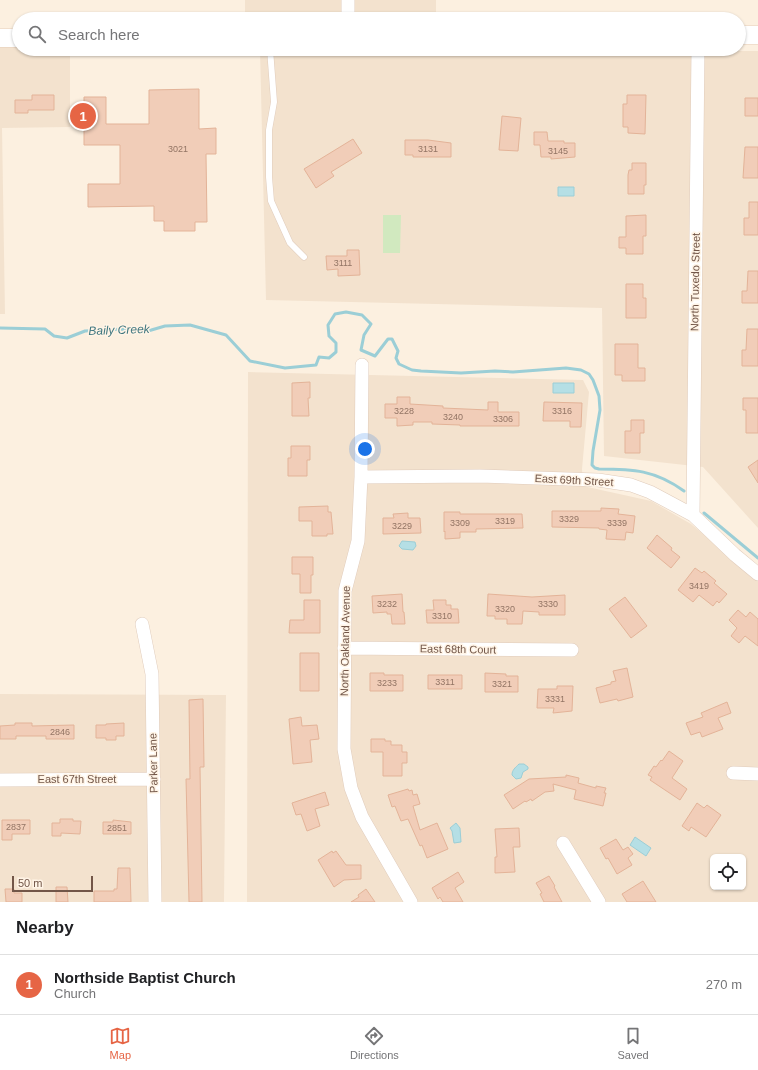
<!DOCTYPE html>
<style>
body{margin:0;font-family:Arial,sans-serif;background:#f2f2f2;color:#202124}
.controls{position:absolute;right:12px;bottom:12px;display:grid;overflow:hidden;border-radius:6px;box-shadow:0 1px 3px #0004}
.controls button{width:36px;height:36px;display:grid;place-items:center;padding:0;border:0;border-bottom:1px solid #e0e0e0;background:#fff;color:#202124;font:20px sans-serif}
.scale{position:absolute;left:12px;bottom:10px;width:81px;box-sizing:border-box;padding-left:4px;border:2px solid #725648;border-top:0;font-size:11px;line-height:14px;white-space:nowrap;color:#725648;-webkit-text-stroke:3px #fff4e6;paint-order:stroke}
.you{position:absolute;left:365px;top:449px;width:14px;height:14px;margin:-10px;border:3px solid #fff;border-radius:50%;background:#1a73e8;box-shadow:0 0 0 6px #1a73e833}
.badge{display:grid;place-items:center;width:26px;height:26px;border-radius:50%;background:#e66545;color:#fff;font-size:13px;font-weight:700}
.pin{position:absolute;translate:-50% -50%;border:2px solid #fff;box-shadow:0 1px 4px #0006}
.list{margin:0;padding:0;list-style:none}
h2{display:flex;justify-content:space-between;align-items:center;height:52px;margin:0;padding:0 16px;font-size:17px}
h2 small{font-size:13px;font-weight:400;color:#757577}
.list li{display:grid;grid-template-columns:26px 1fr auto;gap:12px;align-items:center;box-sizing:border-box;height:60px;padding:0 16px;border-top:1px solid #e0e0e0}
.list b{display:block;font-size:15px;white-space:nowrap}
.list p{margin:0;font-size:13px;white-space:nowrap;color:#757577}
.list em{font-size:13px;font-style:normal;color:#757577}
.icon{flex:none;width:22px;height:22px;fill:none;stroke:currentColor;stroke-width:2;stroke-linecap:round;stroke-linejoin:round}
.map{position:relative;flex:none;width:758px;height:902px;overflow:hidden}
.search{position:absolute;background:#fff;box-shadow:0 1px 3px #0004;left:12px;right:12px;top:12px;height:44px;display:flex;align-items:center;gap:10px;box-sizing:border-box;padding:0 14px;border-radius:22px;color:#757577;font-size:15px}
.sheet{height:112px;background:#fff}
nav{display:flex;justify-content:space-around;align-items:center;box-sizing:border-box;height:56px;border-top:1px solid #e0e0e0;background:#fff;font-size:11px;color:#757577}
nav a{display:grid;justify-items:center;gap:2px}
nav .on{color:#e66545}
.map>svg:first-child{display:block}
.residential{fill:#f3e2ce;fill-rule:evenodd}
.green{fill:#d1e9bf}
.water{fill:#b5dfe5;stroke:#9bced6}
.lines{fill:none;stroke-linecap:round;stroke-linejoin:round}
.stream{stroke:#9bced6;stroke-width:3}
.building{fill:#f1cdb8;stroke:#e3b398}
.service-casing{stroke:#e0ccbc;stroke-width:7}
.minor-casing{stroke:#e0ccbc;stroke-width:14}
.secondary-casing{stroke:#e5cdba;stroke-width:19}
.service{stroke:#fff;stroke-width:6}
.minor{stroke:#fff;stroke-width:13}
.secondary{stroke:#fff;stroke-width:18}
.labels{text-anchor:middle;dominant-baseline:central;stroke-width:3;stroke-linejoin:round;paint-order:stroke}
.number-label{font-size:9px;fill:#927464}
.street-label{font-size:11px;fill:#725648;stroke:#fff4e6}
.water-label{font-size:12px;font-style:italic;fill:#3f767f;stroke:#fff4e6}
</style>
<div class="map">
<svg width="758" height="902" viewBox="0 0 758 902">
<rect width="100%" height="100%" fill="#fcf0e0"/>
<path class="residential" d="M245,0H436V19H245Z
M0,47H19V49H70V127L2,128L5,314H0Z
M260,50L758,51V528L703,467L604,456L602,308L266,300Z
M248,372L583,380L589,392L582,469L583,486L651,501L691,524L758,580V902H247ZM713,857H743V887H713Z
M0,694L226,695L224,902H0Z"/>
<path class="green" d="M383,215H401L400,253H383Z"/>
<path class="water" d="M558,187H574V196H558Z
M553,383H574V393H553Z
M402,541L415,542L416,546L413,550L402,549L399,546Z
M519,764H524L528,767V769L523,772L521,778L516,779L512,775C512,770 515,768 519,764Z
M456,823L460,828L461,842L454,843L452,831L450,828Z
M635,837L651,848L646,856L630,845Z"/>
<g class="lines">
<path class="stream" d="M0,328L45,329L54,336L67,338L85,331L124,329L148,331L165,326L190,325L226,335L250,361L285,368L316,365L319,357L329,358L336,352V343L329,336L328,325L335,314L346,312L362,315L371,324L364,335L361,350L375,356L388,339H392L398,351L396,358L399,364L412,370L421,371L461,373L495,371L513,372L566,368L581,370L589,374L593,380L599,396L600,410L593,451L592,465L595,468L599,469C633,469 655,470 684,491
M704,513L758,558"/>
</g>
<path class="building" d="M199,89V129L216,128V154H206L207,222H195V231H164V221H154V206L88,207V184H120V145H84V97H106V124H149V90Z
M32,95H54V110H28V113H15V100H32Z
M627,95H646L645,134L628,133V127H623V104H627Z
M745,98H758V116H745Z
M502,116L521,118L518,151L499,150Z
M534,132H547L548,141H564V143H575V157L551,159V157H541L540,145H534Z
M353,139L362,153L331,172L334,176L316,188L304,169Z
M405,140H428L451,143V157H413V155H405Z
M745,147H758V178H743Z
M632,163H646V185H644V194H628V175L629,170H632Z
M749,202H758V235H744V218H749Z
M646,215V236H643V254H626V248H619V237H626V216Z
M347,250H359L360,275L338,276V269L327,270L326,256H347Z
M748,271H758V303H742V291H747Z
M626,284H643V298H646V318H626Z
M747,329H758V366H742V350H746Z
M615,344H638V368H645V381H622V375H615Z
M310,382V398H308L309,416H292V383Z
M397,397H410V404L443,406V408L488,410V402H498V412H519V426H460V425L432,424V422H413V425L397,426V418H385V404H397Z
M743,398H758V433H746V410H743Z
M544,402L582,403L581,427H570V421H543Z
M631,420H644V433H640V453H625V431H631Z
M291,446H310V460H307V476H288V458H291Z
M758,460V483L748,467Z
M328,506V512H331L333,534H327V536H312V521H299V507Z
M601,508L619,509L618,514L635,516L633,533L626,532L625,540L606,539L607,530L599,529V528L552,527V511H601Z
M444,512H460V514H522L523,528L476,529V532H460V538L445,539V531L444,532Z
M408,513V518H420L421,533L383,534V518H394L393,514Z
M657,535L672,548L671,550L680,557L671,568L647,548Z
M292,557H313V575H311V593H300V574H292Z
M695,568L702,573L704,571L716,581L714,583L727,594L719,603L717,601L713,606L699,595L693,602L678,590Z
M402,594L403,612H404L405,624H392L391,614H387V612L373,613L372,596Z
M488,594L532,597L565,595V615H539V612L523,611L522,624H507V619H495V616H487Z
M625,597L647,626L631,638L609,609Z
M304,600H320V633H289L290,620H304Z
M433,600H446V605H451V609H458L459,623H427L426,610H434Z
M738,610L746,617L750,612L758,619V646L745,636L739,643L731,636L737,628L729,620Z
M300,653H319V691H300Z
M627,668L633,697L618,701L617,699L600,703L596,688L611,684V682L616,681L613,671Z
M370,673H384V675H403V691H370Z
M485,673L506,674V676H518V692H485Z
M428,675H462V689H428Z
M557,686H573L572,711L553,713L554,708H537L538,689H557Z
M203,699L204,767H200L202,902H189L186,779H190L189,700Z
M727,702L731,713L718,718L723,729L702,737L700,732L691,735L686,723L703,717L701,713Z
M301,717L302,726L317,725L319,739L310,740L312,762L293,764L289,719Z
M15,723H32V726L74,725V739H46V736H16V739H0V726L15,725Z
M124,723V736H116V740H106V738H96V725H106V724Z
M371,739H385V741H391V745H402V752H407V763H402V776H383V752H371Z
M669,751L683,761L672,778L687,789L680,800L650,780L652,777L648,775L654,766L656,767L661,760L662,761Z
M566,775L579,778L578,783L596,788V786L606,788L604,793H606L603,806L574,799L576,790L553,784L554,791L545,792L532,801L531,799L526,802L525,801L513,809L504,795L529,779L566,777Z
M408,789L409,791L412,790L413,795L417,794L420,804L413,806L420,830L437,823L448,849L427,858L422,845L420,846L408,819L401,821L395,806L392,807L388,795Z
M325,792L329,805L315,809L320,826L307,831L301,814L296,815L292,803Z
M697,803L704,808L707,805L721,815L706,837L691,827L689,831L682,826Z
M60,819H73V821H81L80,834L61,833V836H52V823H60Z
M2,820H30V834H12V840H2Z
M113,820L131,822V834H103V822H113Z
M519,828L520,847H513L515,872L495,873V857H497L495,829Z
M616,839L623,850L628,847L633,854L628,858L632,865L617,874L608,858L606,859L600,848Z
M332,851L333,853L336,851L346,865H361V879L344,880L334,887L318,860Z
M118,868H130L131,902H94V891H114V889H117Z
M458,872L464,882L455,888L463,902H443L440,897L438,899L432,888Z
M549,876L555,886L554,887L562,902H544L540,894L542,893L536,883Z
M643,881L656,902H627L622,894Z
M56,887H67L68,902H56Z
M5,889H14V893H22V902H6Z
M366,889L375,902H351L359,897L358,895Z"/>
<g class="lines">
<g class="service-casing">
<path id="service" d="M270,49L274,102L269,130V177L271,201L290,243L304,257"/>
</g>
<g class="minor-casing">
<path id="minor" d="M348,0V19
M362,365L361,477L358,541L345,591L344,749L351,788L362,817L411,902
M361,477L480,476L598,480L631,485L650,492L693,515L735,555L758,574
M693,515L698,49
M142,624L152,674L155,902
M344,648L572,650
M733,773L758,774
M0,780L154,779
M563,843L599,902"/>
</g>
<g class="secondary-casing">
<path id="secondary" d="M739,35H758
M0,38H19"/>
</g>
<use href="#service" class="service"/>
<use href="#minor" class="minor"/>
<use href="#secondary" class="secondary"/>
</g>
<g class="labels">
<g class="number-label">
<text x="178" y="149">3021</text>
<text x="428" y="149">3131</text>
<text x="558" y="151">3145</text>
<text x="343" y="263">3111</text>
<text x="404" y="411">3228</text>
<text x="562" y="411">3316</text>
<text x="453" y="417">3240</text>
<text x="503" y="419">3306</text>
<text x="569" y="519">3329</text>
<text x="505" y="521">3319</text>
<text x="460" y="523">3309</text>
<text x="617" y="523">3339</text>
<text x="402" y="526">3229</text>
<text x="699" y="586">3419</text>
<text x="387" y="604">3232</text>
<text x="548" y="604">3330</text>
<text x="505" y="609">3320</text>
<text x="442" y="616">3310</text>
<text x="445" y="682">3311</text>
<text x="387" y="683">3233</text>
<text x="502" y="684">3321</text>
<text x="555" y="699">3331</text>
<text x="60" y="732">2846</text>
<text x="16" y="827">2837</text>
<text x="117" y="828">2851</text>
</g>
<g class="street-label">
<text transform="translate(695 282) rotate(-89)">North Tuxedo Street</text>
<text transform="translate(574 480) rotate(3)">East 69th Street</text>
<text transform="translate(345 641) rotate(-89)">North Oakland Avenue</text>
<text transform="translate(458 649) rotate(1)">East 68th Court</text>
<text transform="translate(153 763) rotate(-91)">Parker Lane</text>
<text x="77" y="779">East 67th Street</text>
</g>
<g class="water-label">
<text transform="translate(119 330) rotate(-2)">Baily Creek</text>
</g>
</g>
</svg>
<div class="controls">
<button><svg class="icon" aria-label="locate" viewBox="0 0 24 24"><circle cx="12" cy="12" r="6"/><path d="M12 2v4M12 18v4M2 12h4M18 12h4"/></svg></button>
</div>
<div class="scale">50 m</div>
<div class="you"></div>
<div class="pin badge" style="left:83px;top:116px">1</div>
<div class="search"><svg class="icon" aria-label="search" viewBox="0 0 24 24"><circle cx="10" cy="10" r="6"/><path d="M15 15l6 6"/></svg>Search here</div>
</div>
<section class="sheet">
<h2>Nearby<small></small></h2>
<ul class="list">
<li><span class="badge">1</span><div><b>Northside Baptist Church</b><p>Church</p></div><em>270 m</em></li>
</ul>
</section>
<nav>
<a class="on"><svg class="icon" aria-label="map" viewBox="0 0 24 24"><path d="M3 6l6-2 6 2 6-2v14l-6 2-6-2-6 2zM9 4v14M15 6v14"/></svg>Map</a>
<a><svg class="icon" aria-label="directions" viewBox="0 0 24 24"><path d="M12 3l9 9-9 9-9-9zM9 14v-3h6M13 9l2 2-2 2"/></svg>Directions</a>
<a><svg class="icon" aria-label="saved" viewBox="0 0 24 24"><path d="M7 4h10v16l-5-4-5 4z"/></svg>Saved</a>
</nav>
